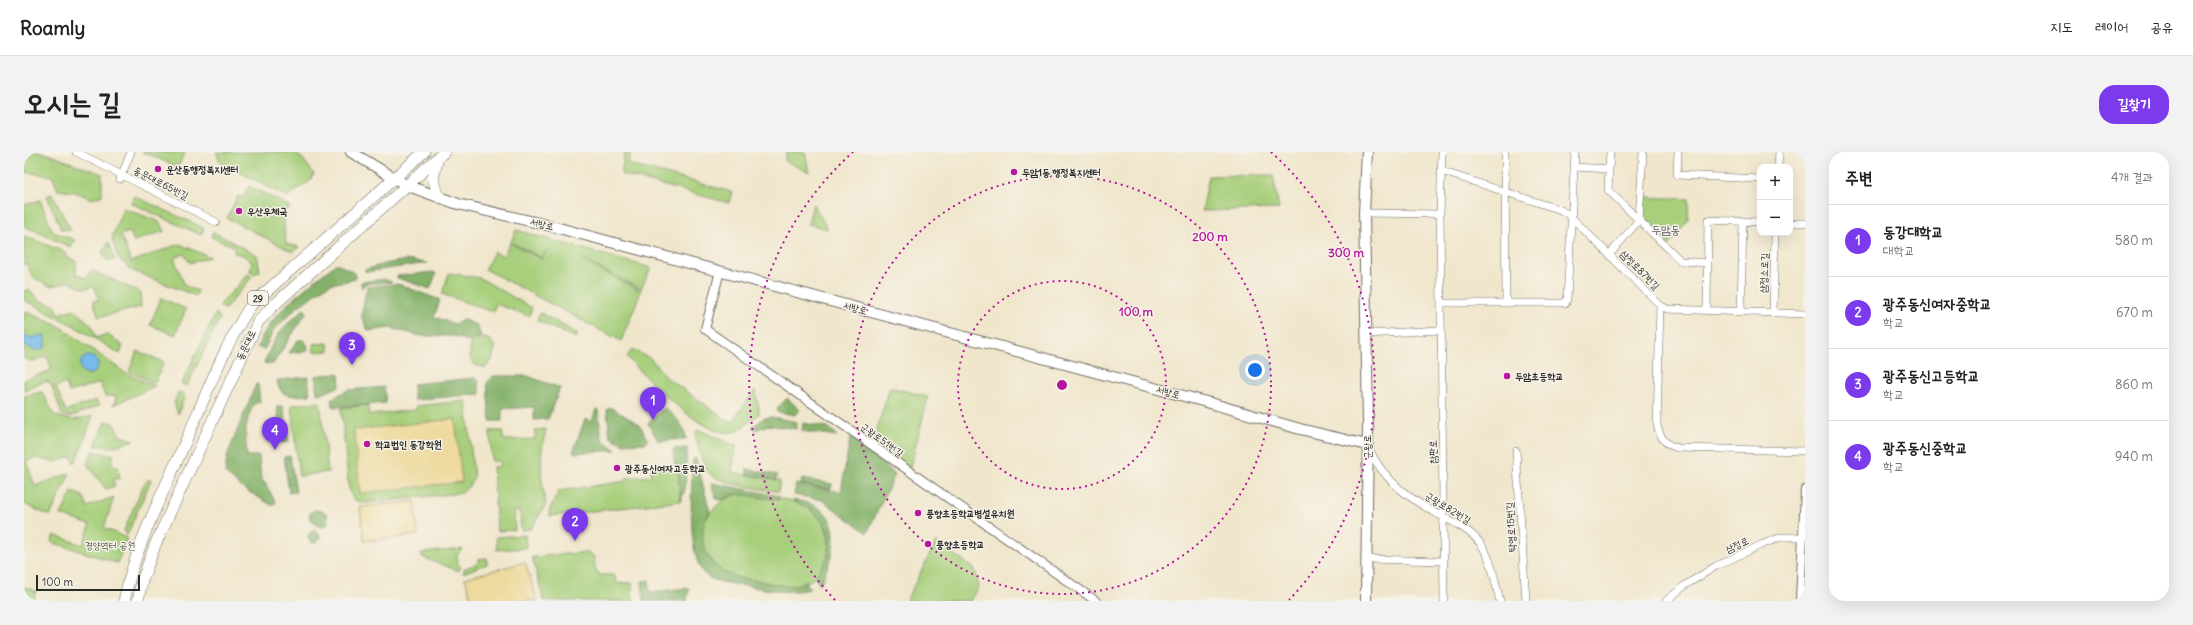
<!DOCTYPE html>
<html lang="ko">
<meta charset="utf-8">
<style>
body{margin:0;font-family:Delius,"Poor Story",sans-serif;background:#f2f2f2;color:#202124}
.controls{position:absolute;right:12px;top:12px;display:grid;overflow:hidden;border-radius:8px;box-shadow:0 4px 16px #0002}
.controls button{width:36px;height:36px;display:grid;place-items:center;padding:0;border:0;border-bottom:1px solid #e0e0e0;background:#fff;color:#202124;font:20px sans-serif}
.scale{position:absolute;left:12px;bottom:10px;width:104px;box-sizing:border-box;padding-left:4px;border:2px solid #2b2b2b;border-top:0;font-size:11px;line-height:14px;white-space:nowrap;color:#2b2b2b;-webkit-text-stroke:3px #f7f3e8;paint-order:stroke}
.you{position:absolute;left:1231px;top:218px;width:14px;height:14px;margin:-10px;border:3px solid #fff;border-radius:50%;background:#1a73e8;box-shadow:0 0 0 6px #1a73e833}
.badge{display:grid;place-items:center;width:26px;height:26px;border-radius:50%;background:#7c3aed;color:#fff;font-size:13px;font-weight:700}
.pin{position:absolute;translate:-50% -33px;filter:drop-shadow(0 1px 2px #0008)}
.pin::after{content:'';position:absolute;top:21px;width:14px;height:12px;background:inherit;clip-path:polygon(0 0,100% 0,50% 100%)}
.list{margin:0;padding:0;list-style:none}
h2{display:flex;justify-content:space-between;align-items:center;height:52px;margin:0;padding:0 16px;font-size:17px}
h2 small{font-size:13px;font-weight:400;color:#757577}
.list li{display:grid;grid-template-columns:26px 1fr auto;gap:12px;align-items:center;box-sizing:border-box;height:72px;padding:0 16px;border-top:1px solid #e0e0e0}
.list b{display:block;font-size:15px;white-space:nowrap}
.list p{margin:0;font-size:13px;white-space:nowrap;color:#757577}
.list em{font-size:13px;font-style:normal;color:#757577}
.map{position:relative;flex:none;width:1781px;height:449px;overflow:hidden;border-radius:16px}
header{display:flex;align-items:center;gap:24px;box-sizing:border-box;height:56px;padding:0 20px;background:#fff;border-bottom:1px solid #e0e0e0}
header strong{font-size:19px}
nav{display:flex;gap:22px;margin-inline-start:auto;font-size:14px}
.intro{display:flex;align-items:center;justify-content:space-between;box-sizing:border-box;height:96px;padding:0 24px}
h1{margin:0;font-size:28px}
.button{padding:10px 18px;border-radius:16px;background:#7c3aed;color:#fff;font-size:14px;font-weight:700}
main{display:flex;gap:24px;padding:0 24px}
aside{flex:1;background:#fff;border-radius:16px;box-shadow:0 4px 16px #0002}
.map>svg:first-child{display:block}
.green{fill:#a7cf7b;stroke:#697d53}
.forest{fill:#85b26b;stroke:#586e4b}
.sand{fill:#eeda9e;stroke:#8c8264}
.water{fill:#75bbec;stroke:#50738c}
.lines{fill:none;stroke-linecap:round;stroke-linejoin:round}
.minor-casing{stroke:#706c63;stroke-width:8}
.tertiary-casing{stroke:#706c63;stroke-width:10}
.secondary-casing{stroke:#706c63;stroke-width:12}
.primary-casing{stroke:#706c63;stroke-width:12}
.minor{stroke:#fff;stroke-width:7}
.tertiary{stroke:#fff;stroke-width:8}
.secondary{stroke:#fff;stroke-width:10}
.primary{stroke:#fff;stroke-width:11}
.ring{fill:none;stroke:#b5179e;stroke-width:2;stroke-dasharray:2 4}
.poi-dot{fill:#b5179e;stroke:#f7f3e8;stroke-width:1.5}
.labels{text-anchor:middle;dominant-baseline:central;stroke-width:3;stroke-linejoin:round;paint-order:stroke}
.shield{fill:#f7f3e8;stroke:#686764;stroke-width:1}
.shield-label{font-size:9px;font-weight:bold;fill:#2b2b2b}
.poi-label{font-size:10px;font-weight:bold;fill:#2b2b2b;stroke:#f7f3e8;text-anchor:start}
.street-label{font-size:10px;fill:#2b2b2b;stroke:#f7f3e8}
.park-label{font-size:10px;fill:#4a543f;stroke:#f7f3e8}
.quarter-label{font-size:12px;fill:#5a5567;stroke:#f7f3e8}
.centre{fill:#b5179e;stroke:#f7f3e8;stroke-width:2}
.ring-label{font-size:12px;text-anchor:middle;font-weight:bold;fill:#b5179e;stroke:#f7f3e8;stroke-width:3;stroke-linejoin:round;paint-order:stroke}
</style>
<header>
<strong>Roamly</strong>
<nav><a>지도</a><a>레이어</a><a>공유</a></nav>
</header>
<div class="intro"><h1>오시는 길</h1><a class="button">길찾기</a></div>
<main>
<div class="map">
<svg width="1781" height="449" viewBox="0 0 1781 449">
<rect width="100%" height="100%" fill="#f7f3e8"/>
<filter id="ink" filterUnits="userSpaceOnUse"><feTurbulence type="fractalNoise" baseFrequency=".025" numOctaves="2"/><feDisplacementMap in="SourceGraphic" scale="8" xChannelSelector="R" yChannelSelector="G"/><feConvolveMatrix kernelMatrix="1 2 1 2 8 2 1 2 1" color-interpolation-filters="sRGB"/></filter>
<filter id="wash" filterUnits="userSpaceOnUse"><feTurbulence type="fractalNoise" baseFrequency=".012" numOctaves="4" result="noise"/><feDisplacementMap in="SourceGraphic" scale="16" xChannelSelector="R" yChannelSelector="G"/><feGaussianBlur stdDeviation="0.9" result="paint"/><feColorMatrix in="noise" values="0 0 0 0 0 0 0 0 0 0 0 0 0 0 0 0 0 1.4 0 .05"/><feComposite in="paint" operator="in"/></filter>
<g filter="url(#wash)">
<rect width="100%" height="100%" fill="#f0e6cc"/>
<path class="green" d="M0,0H18L78,22V43L68,47L51,40L34,38L28,24L0,20Z
M118,0H161L154,15Z
M192,0H269L278,6L290,22L286,29L263,45L196,10Z
M601,0H607L604,12L708,40L705,51L597,22Z
M762,0H781L785,20L761,9Z
M1249,23L1255,57L1178,59L1185,24Z
M225,34L267,55L255,63L259,65L262,92L275,95L269,100L203,66L214,44L218,46Z
M28,42L47,78L37,77L23,44Z
M110,44L180,76L177,83L107,51Z
M1620,45L1665,47L1664,68L1645,94L1619,67Z
M16,48L29,80L51,88L47,95L0,74V53Z
M789,52L804,77L784,72Z
M99,56L134,69L141,79L110,89L106,80L97,83L107,110L155,92L186,105L166,111L160,102L150,106L161,134L174,139L172,144L109,119L94,106L88,86Z
M492,78L627,116L617,137L558,108L617,139L597,189L461,117L470,100L479,104L486,91L518,107L523,98L518,106L487,90Z
M189,80L233,103L236,119L231,122L226,119L228,110L219,103L210,101L211,95L187,85Z
M0,84L43,101L40,104L52,109V122L61,126L67,118L116,140L117,155L75,165L69,149L75,147L70,134L60,137L43,129L39,132L25,134C10,124 10,131 3,112L0,113Z
M85,90L91,108H83L78,100Z
M425,121L456,126L508,156L505,164L472,152L469,160L418,142Z
M224,122L228,125L201,157L195,154Z
M5,137L16,149L31,153L35,162L50,157L68,174L72,186L83,182L99,194L96,202L52,175L0,148V139Z
M137,146L162,157L151,183L126,173Z
M0,159L35,174L103,222L131,234L89,253L93,244H81L76,231L45,240L42,231L32,235L42,259L72,248L75,254L46,265L38,262L27,232L22,229L0,238V228L28,218L23,204L9,209L0,207Z
M192,161L196,166L163,234L157,232Z
M516,161L554,182L552,186L513,169Z
M457,185L466,188L471,195L468,208L461,216L451,213L446,205V192Z
M304,191L305,199L290,200L289,192Z
M608,197L627,207L643,226L707,271L731,238L735,257V262C728,267 720,275 713,279C683,292 622,225 603,205Z
M113,199L140,210L131,231L105,220Z
M866,235L904,245L885,320L848,293Z
M18,240L30,263L49,268L69,264L52,310H50L47,305L31,310L11,306L2,309L11,334L46,321L26,364L0,352V244Z
M157,240L161,243L154,262L150,251L154,241Z
M442,249L450,325L445,334L438,341L341,351L330,348L325,339L317,256L344,253L345,263L392,258V254Z
M296,250L304,320L275,324L267,253Z
M81,269L89,271L96,284L110,288L89,295L71,294Z
M522,277C515,304 516,326 522,352L507,377L497,378L496,359H490L491,378L473,379L469,315L476,314V309H468L466,279H479V288L511,287V278Z
M675,278L712,294L708,320L756,329L754,340C737,336 690,333 682,317C677,308 675,295 671,285L672,280Z
M69,299L90,303L87,312L94,315L96,326L89,328L91,334L82,337L63,312Z
M644,315L654,320L657,349L526,364L525,359L535,339L602,329V326L627,324V317Z
M125,327L127,328L103,383L100,378L120,332Z
M48,340L59,344L63,355L90,345L80,376L103,386L93,411L27,390L30,383L59,393L66,373L37,363Z
M713,342C733,345 768,345 784,355C815,374 811,426 774,433C757,436 705,427 692,415C664,388 680,354 713,342Z
M501,383L502,396L473,398L472,385Z
M912,390L951,417L955,435L947,449H882Z
M439,397L433,403L434,412L437,415L435,419L398,405L397,401Z
M564,400L570,405L571,416L576,423H591L592,431H608L609,449H520L508,405Z
M463,406V412L439,421L441,416L453,412L455,407Z
M0,435L12,439L9,449H0Z"/>
<path class="forest" d="M382,108L403,111L342,120L340,118L360,112Z
M313,111C319,116 326,117 332,123V126L328,128L306,132L272,156L250,178L240,198L233,195C249,158 282,136 313,111Z
M410,120L412,122L406,137L373,126V124Z
M359,127L368,130L341,132L338,136L337,130Z
M374,132L416,148L410,165L431,172L438,167L453,173L457,184L446,189L428,184H397L366,176L344,179L337,163L343,135Z
M281,156L282,161L249,212L240,211C252,181 258,176 281,156Z
M274,188H279L283,192L284,199L265,201Z
M315,221L316,234L300,241L293,242L291,224Z
M469,224H504L536,236L524,267L510,268V255L478,257V269H466L463,231Z
M284,225L286,243C271,244 255,247 253,228Z
M451,226L454,228L456,242L390,248L389,232Z
M232,232H234L236,250L230,252C220,270 221,284 223,304H235L237,328L241,331L252,351L249,354L220,337L201,321L203,304Z
M360,235L362,251L311,255L308,254L307,247L324,238Z
M763,246L776,258L771,263L753,260V257Z
M259,254L265,290L258,291L253,255Z
M586,255L615,272L624,287L621,291L600,292L586,285L583,258Z
M641,256C651,265 661,273 662,287L634,289L624,271Z
M572,257L574,258L578,287L592,298L551,301L549,300L561,267L568,269Z
M748,265L773,270L772,277L744,273L731,278L728,275L740,266Z
M779,271L804,275L812,282V284L778,279Z
M828,285L871,322L843,381L798,348L770,343L772,332L817,340L826,286Z
M663,296L661,337L657,349L654,320L651,316L649,297Z
M266,304L272,340L265,341L260,305Z
M672,306L686,360C671,382 680,411 704,422C713,427 726,427 737,429C753,433 767,437 782,429L786,437C764,442 745,438 723,434C711,432 695,431 684,425C661,411 668,331 669,307Z
M723,317L753,323L752,328L723,322Z
M778,327L808,332L807,337L777,332Z
M688,331L755,344L754,348L713,342L698,348L693,347L687,333Z
M770,348C823,355 814,397 796,432L790,425C818,396 806,362 770,350Z
M291,358L298,359L303,362L304,372L300,375L294,374L285,366L286,361Z
M284 385a6 6 0 1 1 12 0a6 6 0 1 1-12 0Z
M625,428L626,440L665,436L663,449H620L618,429Z"/>
<path class="sand" d="M431,267L438,330L336,341L330,278Z
M391,349L394,383L340,389L336,355Z
M501,410L513,449H448L441,426Z"/>
<path class="water" d="M1,183L7,186L19,183L21,184V195L18,198H10L0,192Z
M56 213a9 9 0 1 1 18 0a9 9 0 1 1-18 0Z"/>
</g>
<g filter="url(#ink)">
<g class="lines">
<g class="minor-casing">
<path id="minor" d="M52,0L192,70
M1418,0L1416,62L1420,449
M1481,0L1482,151
M1586,0L1584,38L1657,109L1683,111
M1654,0L1653,23L1736,27
M1550,15L1585,17
M1754,15L1755,0
M1417,19L1537,58L1546,64L1636,153L1643,157L1781,162
M96,27L107,0
M1340,61L1416,62
M1766,71H1781
M1586,102L1615,68L1619,0
M1417,151H1542L1543,147L1551,0
M1636,153L1633,273C1636,285 1641,293 1654,296L1781,299
M1683,158L1684,68L1736,70
M1717,160L1719,69
M1749,161L1751,81
M1343,182L1417,178
M1345,297C1360,330 1390,350 1421,366C1434,373 1447,379 1456,391C1468,406 1471,431 1476,449
M1492,299L1502,449
M1343,407L1419,409
M1642,449L1660,434L1692,414L1737,393L1757,385H1780"/>
</g>
<g class="tertiary-casing">
<path id="tertiary" d="M696,119L681,177L1072,449
M1776,449L1781,338"/>
</g>
<g class="secondary-casing">
<path id="secondary" d="M327,0L382,33L434,52L531,75L1186,251L1276,277L1343,293
M1342,449L1344,268L1340,61L1343,0"/>
</g>
<g class="primary-casing">
<path id="primary" d="M414,5L409,26L415,45
M100,449C111,394 138,343 160,293C181,246 199,196 227,153L400,0
M114,449L118,429L131,393L234,170L248,155L420,0"/>
</g>
<use href="#minor" class="minor"/>
<use href="#tertiary" class="tertiary"/>
<use href="#secondary" class="secondary"/>
<use href="#primary" class="primary"/>
</g>
</g>
<g class="ring">
<circle cx="1038" cy="233" r="104"/>
<circle cx="1038" cy="233" r="209"/>
<path d="M811 448A313 313 0 0 1 829 0M1247 0A313 313 0 0 1 1265 448"/>
</g>
<g class="poi-dot">
<circle cx="134" cy="17" r="4"/>
<circle cx="990" cy="20" r="4"/>
<circle cx="215" cy="59" r="4"/>
<circle cx="1483" cy="224" r="4"/>
<circle cx="343" cy="292" r="4"/>
<circle cx="593" cy="316" r="4"/>
<circle cx="894" cy="361" r="4"/>
<circle cx="904" cy="392" r="4"/>
</g>
<g class="labels">
<rect class="shield" x="224" y="139" width="20" height="14" rx="3"/>
<g class="shield-label">
<text x="234" y="146">29</text>
</g>
<g class="poi-label">
<text x="142" y="17">운산동행정복지센터</text>
<text x="998" y="20">두암1동 행정복지센터</text>
<text x="223" y="59">우산우체국</text>
<text x="1491" y="224">두암초등학교</text>
<text x="351" y="292">학교법인 동강학원</text>
<text x="601" y="316">광주동신여자고등학교</text>
<text x="902" y="361">풍향초등학교병설유치원</text>
<text x="912" y="392">풍향초등학교</text>
</g>
<g class="street-label">
<text transform="translate(137 31) rotate(27)">동문대로65번길</text>
<text transform="translate(518 72) rotate(14)">서방로</text>
<text transform="translate(1616 118) rotate(45)">삼정로87번길</text>
<text transform="translate(1740 121) rotate(-88)">삼정소로길</text>
<text transform="translate(831 156) rotate(15)">서방로</text>
<text transform="translate(222 193) rotate(-65)">동문대로</text>
<text transform="translate(1144 240) rotate(15)">서방로</text>
<text transform="translate(858 288) rotate(36)">군왕로51번길</text>
<text transform="translate(1343 295) rotate(-90)">군왕로</text>
<text transform="translate(1409 300) rotate(-91)">참판로</text>
<text transform="translate(1424 356) rotate(31)">군왕로82번길</text>
<text transform="translate(1487 375) rotate(-93)">탁영로15번길</text>
<text transform="translate(1713 393) rotate(-25)">삼정로</text>
</g>
<g class="park-label">
<text x="86" y="393">경양역터 공원</text>
</g>
<g class="quarter-label">
<text x="1642" y="77">두암동</text>
</g>
</g>
<circle cx="1038" cy="233" r="6" class="centre"/>
<g class="ring-label">
<text x="1186" y="89">200 m</text>
<text x="1322" y="105">300 m</text>
<text x="1112" y="164">100 m</text>
</g>
</svg>
<div class="controls">
<button>+</button>
<button>−</button>
</div>
<div class="scale">100 m</div>
<div class="you"></div>
<div class="pin badge" style="left:629px;top:268px">1</div>
<div class="pin badge" style="left:551px;top:389px">2</div>
<div class="pin badge" style="left:328px;top:213px">3</div>
<div class="pin badge" style="left:251px;top:298px">4</div>
</div>
<aside>
<h2>주변<small>4개 결과</small></h2>
<ul class="list">
<li><span class="badge">1</span><div><b>동강대학교</b><p>대학교</p></div><em>580 m</em></li>
<li><span class="badge">2</span><div><b>광주동신여자중학교</b><p>학교</p></div><em>670 m</em></li>
<li><span class="badge">3</span><div><b>광주동신고등학교</b><p>학교</p></div><em>860 m</em></li>
<li><span class="badge">4</span><div><b>광주동신중학교</b><p>학교</p></div><em>940 m</em></li>
</ul>
</aside>
</main>
